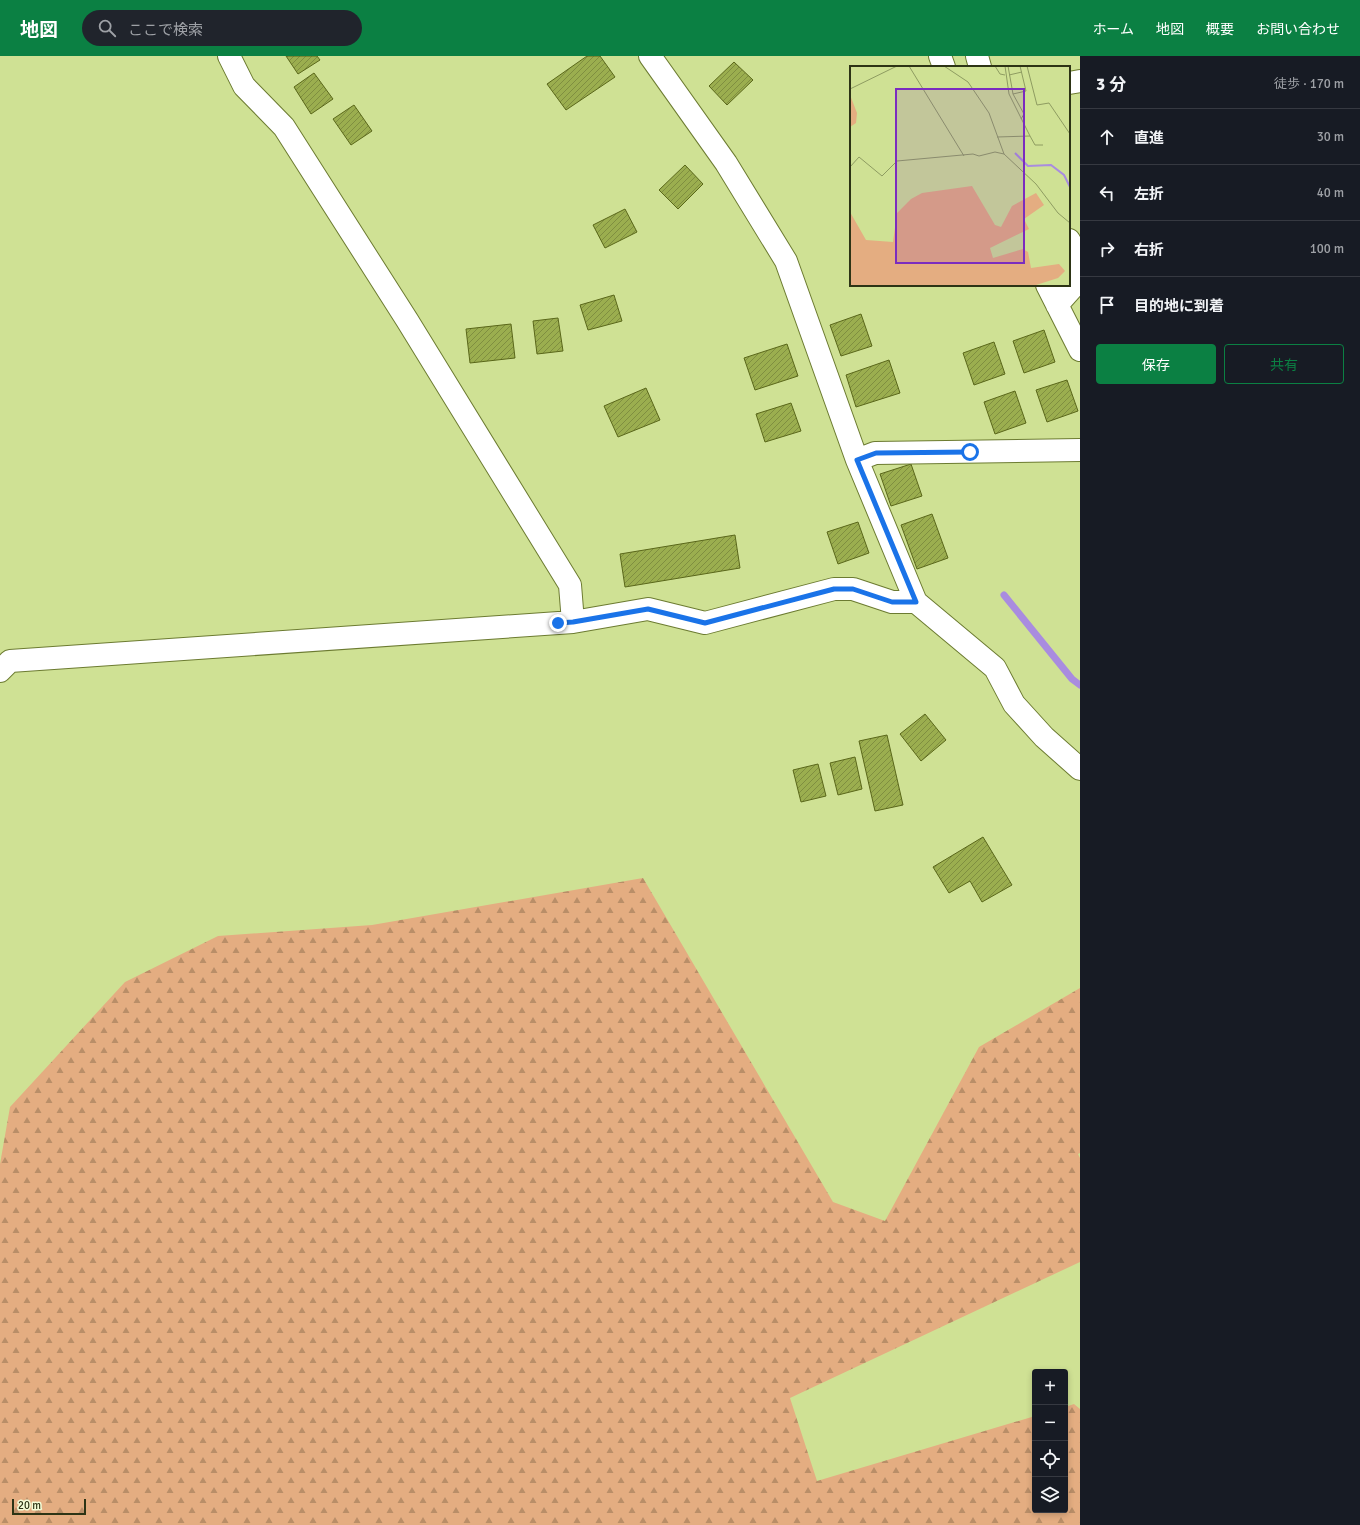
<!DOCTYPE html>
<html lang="ja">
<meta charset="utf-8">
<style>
body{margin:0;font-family:Signika,"Noto Sans JP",sans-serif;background:#20242c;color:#f1f3f6}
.controls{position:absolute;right:12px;bottom:12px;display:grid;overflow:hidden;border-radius:4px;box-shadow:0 2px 6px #0003}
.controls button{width:36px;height:36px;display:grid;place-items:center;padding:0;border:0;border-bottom:1px solid #363941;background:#171b24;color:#f1f3f6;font:20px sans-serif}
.scale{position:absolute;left:12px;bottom:10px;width:74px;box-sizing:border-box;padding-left:4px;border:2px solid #2d3415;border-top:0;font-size:11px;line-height:14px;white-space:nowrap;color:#2d3415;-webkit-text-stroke:3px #f3fdd7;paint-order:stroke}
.stop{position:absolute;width:12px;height:12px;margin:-9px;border:3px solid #1a73e8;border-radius:50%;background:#fff}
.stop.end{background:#1a73e8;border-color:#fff;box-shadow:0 1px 4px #0008}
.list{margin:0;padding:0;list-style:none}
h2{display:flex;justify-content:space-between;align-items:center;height:52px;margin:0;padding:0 16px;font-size:17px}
h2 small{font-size:13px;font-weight:400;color:#9ea1a6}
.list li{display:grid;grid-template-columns:26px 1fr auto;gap:12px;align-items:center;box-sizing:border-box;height:56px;padding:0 16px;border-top:1px solid #363941}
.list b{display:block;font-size:15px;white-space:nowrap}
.list em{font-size:13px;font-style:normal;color:#9ea1a6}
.actions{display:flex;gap:8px;padding:12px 16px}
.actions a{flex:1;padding:9px 0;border:1px solid #0b8043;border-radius:4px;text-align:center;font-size:14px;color:#0b8043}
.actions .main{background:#0b8043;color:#fff}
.icon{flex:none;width:22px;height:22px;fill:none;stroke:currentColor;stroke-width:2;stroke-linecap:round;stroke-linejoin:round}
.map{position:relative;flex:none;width:1080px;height:1469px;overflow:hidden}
header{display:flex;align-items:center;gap:24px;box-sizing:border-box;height:56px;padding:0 20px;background:#0b8043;color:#fff}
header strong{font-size:19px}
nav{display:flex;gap:22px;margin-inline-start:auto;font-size:14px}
.search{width:280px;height:36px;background:#20242c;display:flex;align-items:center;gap:10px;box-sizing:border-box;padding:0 14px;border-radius:22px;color:#9ea1a6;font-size:15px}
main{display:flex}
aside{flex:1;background:#171b24}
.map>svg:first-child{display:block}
.forest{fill:url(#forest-firs)}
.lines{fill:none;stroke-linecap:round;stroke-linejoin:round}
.stream{stroke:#a98cdf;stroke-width:7}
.building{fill:url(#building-hatch);stroke:#5a671a}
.minor-casing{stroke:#6c7b31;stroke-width:24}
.minor{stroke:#fff;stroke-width:22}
.route{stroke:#1a73e8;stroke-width:5}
.inset-river{fill:none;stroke:#a98cdf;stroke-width:2}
.inset-road{fill:none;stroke:#8e9c61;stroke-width:1}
.view{fill:#7b2cbf;fill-opacity:0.15;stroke:#7b2cbf;stroke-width:2}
.inset-edge{fill:none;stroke:#2d3415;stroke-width:2}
</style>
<header>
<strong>地図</strong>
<div class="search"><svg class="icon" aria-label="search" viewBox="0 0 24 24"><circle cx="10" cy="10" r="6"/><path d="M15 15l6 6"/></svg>ここで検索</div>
<nav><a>ホーム</a><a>地図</a><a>概要</a><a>お問い合わせ</a></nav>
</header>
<main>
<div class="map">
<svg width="1080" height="1469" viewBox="0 0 1080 1469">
<defs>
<pattern id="forest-firs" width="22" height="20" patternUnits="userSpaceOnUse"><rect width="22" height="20" fill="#e4ad81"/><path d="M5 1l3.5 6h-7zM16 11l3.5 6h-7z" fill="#b98e68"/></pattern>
<pattern id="building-hatch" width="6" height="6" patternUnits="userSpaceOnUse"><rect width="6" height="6" fill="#9bae4f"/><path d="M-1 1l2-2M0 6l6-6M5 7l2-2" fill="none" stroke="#7f8e40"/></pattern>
</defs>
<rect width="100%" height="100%" fill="#cfe194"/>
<path class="forest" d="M643,822L833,1146L885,1165L979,991L1080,932V1097L1078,1098L1080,1102V1206L790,1342L817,1425L1035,1360V1454H1065V1351L1074,1348L1080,1353V1469H0V1108L10,1051L125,926L218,880L372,869Z"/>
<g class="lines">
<path class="stream" d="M1004,539L1072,623L1080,629"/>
</g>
<path class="building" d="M286,0H317L320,4L298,18Z
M587,0H600L615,21L566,54L547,28Z
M734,6L753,24L727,49L709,30Z
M314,17L333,43L311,58L294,31Z
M354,49L372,75L351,89L333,63Z
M685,109L703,128L678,153L659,134Z
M625,153L637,176L605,192L593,169Z
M614,239L622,265L588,274L580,249Z
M861,258L872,290L841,300L830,269Z
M558,262L563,295L537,298L533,265Z
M511,268L515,302L470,307L466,273Z
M1044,274L1055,306L1024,317L1013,285Z
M994,286L1005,318L974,329L963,297Z
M787,288L798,320L755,334L744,302Z
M889,304L900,337L856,351L846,319Z
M1067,324L1078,355L1047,366L1036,334Z
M646,332L660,364L618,381L604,350Z
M1015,335L1026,367L995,378L984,346Z
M791,347L801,375L765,386L756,358Z
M911,408L922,440L891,450L880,418Z
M932,458L948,502L917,513L901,469Z
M858,466L869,497L838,508L827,476Z
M735,479L740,512L625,531L620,498Z
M925,658L946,684L921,705L900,678Z
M887,679L903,749L875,755L859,685Z
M855,701L862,733L838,739L830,707Z
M818,708L826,740L801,746L793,714Z
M983,781L1012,829L982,846L970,825L949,837L933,811Z"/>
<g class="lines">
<g class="minor-casing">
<path id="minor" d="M229,0L244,30L284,71L407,264L570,529L573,566
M650,0L726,107L786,205L857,404L916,546L995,612L1014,648L1044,681L1080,713
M940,0L944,11
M977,0L980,11
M1069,27L1080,25
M1069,184L1080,202
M1047,229L1080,294
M1057,249L1073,231L1080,213
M857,404L875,397L1080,394
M0,615L10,605L573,566L648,553L705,567L834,533H853L892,546H916"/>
</g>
<use href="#minor" class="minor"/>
</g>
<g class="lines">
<path class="route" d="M558,567L573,566L648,553L705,567L834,533H853L892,546H916L857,404L876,397L970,396"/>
</g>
<g transform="translate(850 10)">
<rect width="220" height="220" fill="#cfe194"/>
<path d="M0,29L7,47L6,57L0,61ZM122,120L145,159L151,161L162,140L186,127L194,139L174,153L179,163L140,182L143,192L173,183L178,186L181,202L209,198L215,205L208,212L183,220H0V146L16,174L43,176L47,147L61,133L72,127Z" fill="#e4ad81"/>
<path class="inset-river" d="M165,87L178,100L201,99L214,109L220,121"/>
<path class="inset-road" d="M59,0L114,90M94,0L118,16L139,47L154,88L186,118L208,147L220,157M145,0L150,8L155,9M158,0L163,28L174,48L171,53M177,0L187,39L199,37L220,68M159,9L172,6M0,23L47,0M163,28L176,25L170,0M180,70L185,79H193M147,71L180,70L159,28L155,0M0,101L9,91L32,110L47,95L123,88L129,90L145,86L154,88"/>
<path class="view" d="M46,23H174V197H46Z"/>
<rect width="220" height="220" class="inset-edge"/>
</g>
</svg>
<div class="controls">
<button>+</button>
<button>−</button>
<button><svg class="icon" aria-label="locate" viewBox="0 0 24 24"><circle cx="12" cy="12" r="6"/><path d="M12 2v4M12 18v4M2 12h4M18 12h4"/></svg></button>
<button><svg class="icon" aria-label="layers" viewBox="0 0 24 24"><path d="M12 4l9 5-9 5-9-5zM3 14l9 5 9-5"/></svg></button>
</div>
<div class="scale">20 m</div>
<div class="stop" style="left:970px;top:396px"></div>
<div class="stop end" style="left:558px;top:567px"></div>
</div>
<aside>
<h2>3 分<small>徒歩 · 170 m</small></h2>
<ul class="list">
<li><svg class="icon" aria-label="ahead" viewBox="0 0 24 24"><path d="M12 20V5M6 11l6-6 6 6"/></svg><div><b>直進</b></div><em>30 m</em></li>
<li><svg class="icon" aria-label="left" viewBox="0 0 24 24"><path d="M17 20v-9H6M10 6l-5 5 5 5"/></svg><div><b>左折</b></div><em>40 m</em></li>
<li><svg class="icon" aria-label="right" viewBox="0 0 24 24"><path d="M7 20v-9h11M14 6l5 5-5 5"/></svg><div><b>右折</b></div><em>100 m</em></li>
<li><svg class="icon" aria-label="arrive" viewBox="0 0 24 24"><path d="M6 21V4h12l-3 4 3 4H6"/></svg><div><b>目的地に到着</b></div></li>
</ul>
<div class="actions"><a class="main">保存</a><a>共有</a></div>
</aside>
</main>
